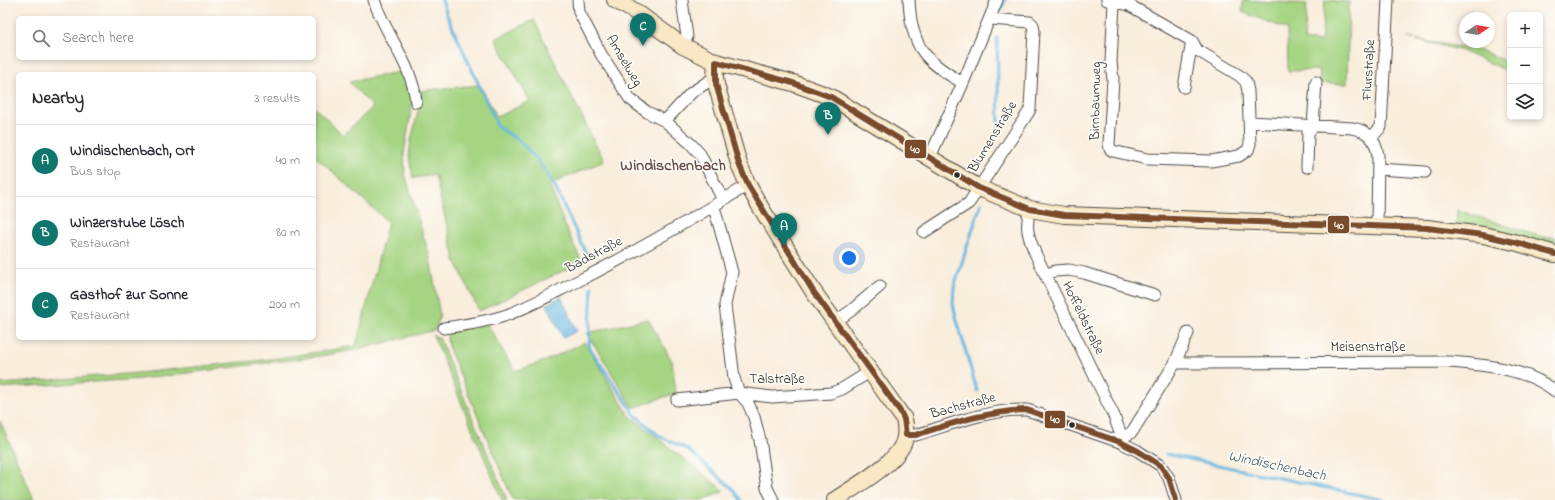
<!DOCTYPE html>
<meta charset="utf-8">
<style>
body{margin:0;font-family:"Indie Flower",sans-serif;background:#f7f7f7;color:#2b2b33}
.controls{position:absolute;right:12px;top:12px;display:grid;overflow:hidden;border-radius:6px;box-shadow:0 2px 6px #0003}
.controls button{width:36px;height:36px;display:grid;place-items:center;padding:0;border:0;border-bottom:1px solid #e1e1e2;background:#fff;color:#2b2b33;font:20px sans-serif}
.compass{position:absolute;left:1459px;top:12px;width:36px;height:36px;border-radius:50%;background:#fff;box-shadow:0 2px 6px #0003;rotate:78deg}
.you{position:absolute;left:849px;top:258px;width:14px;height:14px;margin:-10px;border:3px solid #fff;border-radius:50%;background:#1a73e8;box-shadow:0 0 0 6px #1a73e833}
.badge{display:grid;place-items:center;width:26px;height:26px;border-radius:50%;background:#0f766e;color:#fff;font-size:13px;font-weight:700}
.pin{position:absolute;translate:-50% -33px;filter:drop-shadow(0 1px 2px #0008)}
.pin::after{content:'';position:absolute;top:21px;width:14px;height:12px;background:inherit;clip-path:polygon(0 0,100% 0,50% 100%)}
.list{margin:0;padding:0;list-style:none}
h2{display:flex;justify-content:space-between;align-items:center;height:52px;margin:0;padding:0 16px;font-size:17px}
h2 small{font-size:13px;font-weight:400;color:#7c7c81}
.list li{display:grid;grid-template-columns:26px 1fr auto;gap:12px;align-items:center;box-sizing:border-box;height:72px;padding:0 16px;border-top:1px solid #e1e1e2}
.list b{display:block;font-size:15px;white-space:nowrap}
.list p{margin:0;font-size:13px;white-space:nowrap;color:#7c7c81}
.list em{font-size:13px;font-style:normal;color:#7c7c81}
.icon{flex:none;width:22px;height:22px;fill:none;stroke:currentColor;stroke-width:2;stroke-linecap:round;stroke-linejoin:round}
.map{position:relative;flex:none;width:1555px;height:500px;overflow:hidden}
.search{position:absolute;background:#fff;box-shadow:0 2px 6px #0003;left:16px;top:16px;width:300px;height:44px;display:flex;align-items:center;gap:10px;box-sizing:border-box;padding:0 14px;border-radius:6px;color:#7c7c81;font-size:15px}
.panel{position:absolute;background:#fff;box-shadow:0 2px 6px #0003;left:16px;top:72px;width:300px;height:268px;border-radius:6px}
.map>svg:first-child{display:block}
.green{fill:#a5d482;stroke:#688056}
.water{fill:#66b7e1;stroke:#487186}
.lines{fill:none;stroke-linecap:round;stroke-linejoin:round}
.stream{stroke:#66b7e1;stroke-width:3}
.street-casing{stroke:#4a4846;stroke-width:13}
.secondary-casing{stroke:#4a4846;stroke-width:18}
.street{stroke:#fff;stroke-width:11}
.secondary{stroke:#fae7c3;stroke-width:16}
.bus-1-casing{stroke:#fdfcf7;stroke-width:9}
.bus-1{stroke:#7a4b2a;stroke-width:6}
.bus-dot{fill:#2b2b2b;stroke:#fdfcf7;stroke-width:1.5}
.labels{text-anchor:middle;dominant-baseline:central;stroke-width:3.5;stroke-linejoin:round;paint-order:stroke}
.street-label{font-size:14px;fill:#2b2b2b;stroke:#fdfcf7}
.water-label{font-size:15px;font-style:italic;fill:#405c6b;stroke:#fdfcf7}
.quarter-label{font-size:16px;font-weight:bold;fill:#675148;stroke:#fdfcf7}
.line-badge{stroke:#fdfcf7;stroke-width:1.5}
.badge-label{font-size:11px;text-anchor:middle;font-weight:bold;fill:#fff}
</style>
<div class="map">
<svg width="1555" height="500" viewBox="0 0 1555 500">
<rect width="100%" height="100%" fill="#fdfcf7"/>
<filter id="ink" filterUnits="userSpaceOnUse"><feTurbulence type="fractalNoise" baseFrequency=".025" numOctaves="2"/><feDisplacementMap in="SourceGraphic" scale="8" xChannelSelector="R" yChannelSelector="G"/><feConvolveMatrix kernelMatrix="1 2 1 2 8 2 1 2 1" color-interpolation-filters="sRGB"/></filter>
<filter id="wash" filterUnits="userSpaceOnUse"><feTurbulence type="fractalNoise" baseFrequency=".012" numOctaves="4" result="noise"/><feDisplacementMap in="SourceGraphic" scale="16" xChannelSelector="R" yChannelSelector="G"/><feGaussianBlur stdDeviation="0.9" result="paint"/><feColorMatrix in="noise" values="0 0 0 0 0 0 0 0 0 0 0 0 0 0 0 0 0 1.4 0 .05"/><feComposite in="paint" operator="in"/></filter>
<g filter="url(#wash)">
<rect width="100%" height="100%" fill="#f9eddc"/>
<path class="green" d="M1243,0L1307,4L1304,40L1321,42L1325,0L1349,2L1347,84L1319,83L1320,70L1288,71L1287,29L1242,12Z
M534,20L604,161L549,185L566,228L582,262L479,311L455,260L435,175L413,178L409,156L411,140L419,108L418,91L480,85L497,117L530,101L495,39Z
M1408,38L1482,51L1510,63V72L1459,50Z
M403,71L413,100L404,153L405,174L430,258L440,316L435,330L355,350L314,357L140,379L0,388V384L138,373L272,359L356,346L388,222L314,155V107L343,135L373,107L349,82Z
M1457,210L1542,237H1555V249L1456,226Z
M648,319L672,361L676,393L633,408L587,333Z
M487,324L515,371L545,361L585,342L629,415L724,491L703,500H513L448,346L447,335L451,330Z
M433,335L439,338L507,500H502Z
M0,421L34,500H0Z"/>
<path class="water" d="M561,297L577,331L563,338L547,304Z"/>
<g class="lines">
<path class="stream" d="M442,0L447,15L498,127L518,140L537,159L553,183L587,255
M1001,11L1005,0
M997,38L999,129
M592,287L589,347L635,415L659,436L687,449L733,489L741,500
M977,391L955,313L953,303L954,287L981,204
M1166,454L1384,500"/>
</g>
</g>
<g filter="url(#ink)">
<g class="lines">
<g class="street-casing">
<path id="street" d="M374,0C385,34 413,66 416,102
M578,0L579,12L601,54L630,99L647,112L665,121L691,144L700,154L723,200
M682,0L687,37L683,46
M909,0C911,46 924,61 963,83
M1107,0L1129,5L1192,41L1197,50L1240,76L1246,82L1248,91L1250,144L1248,150L1239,156L1211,161L1147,159L1113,151L1110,149L1109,144L1113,80L1111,62L1114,3
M1184,87L1192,41
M665,121L691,93L715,77
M1250,122L1352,128C1369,131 1375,139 1378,155L1377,226
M1371,138L1381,127L1388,0
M930,157L963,83L997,0
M1307,167L1308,133L1313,126L1316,82
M1378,169L1425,172
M714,207L732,272L725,305L734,378L739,393L748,403L754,417L760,440L767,488L773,500
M1030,209C1025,228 1028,235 1035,253L1114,416L1122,438
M924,232L969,203L1028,113L1030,109L1034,31L1033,25L1030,22L990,19
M1045,275L1055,271L1069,270L1084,273L1155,295
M835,322L852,310L880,286
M444,328C465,325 484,322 504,316C529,307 552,294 576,282C635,253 692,219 748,185
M1175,363L1188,333
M677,400L739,393L772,397L831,393L842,389L871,371
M906,435H916C952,424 988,409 1027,410L1120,442L1138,451L1161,466L1169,478L1176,500
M1120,442L1122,438L1132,432L1175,363L1450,362C1485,365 1526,368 1555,391"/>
</g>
<g class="secondary-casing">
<path id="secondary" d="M615,0L636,12L683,46L716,62L793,83L831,97L979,188L1030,209L1064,215L1427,228L1483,235L1518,243L1555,254
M716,62L715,77L716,84L739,164L748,185L761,208L813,291L904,419C906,428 907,437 902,446C892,466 854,487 835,500"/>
</g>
<use href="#street" class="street"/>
<use href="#secondary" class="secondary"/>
<g class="bus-1-casing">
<path id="bus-1" d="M716,62L793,83L831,97L979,188L1030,209L1064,215L1427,228L1483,235L1518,243L1555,254
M716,62V84L739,164L748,185L813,291L900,411L904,419L906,435
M906,435H916C953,423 988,411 1027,410L1120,442L1138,451L1161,466L1169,478L1176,500"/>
</g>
<use href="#bus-1" class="bus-1"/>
</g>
</g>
<g class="bus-dot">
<circle cx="957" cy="175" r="3.5"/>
<circle cx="1072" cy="425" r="3.5"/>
</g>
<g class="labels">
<g class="street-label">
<text transform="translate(624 61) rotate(59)">Amselweg</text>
<text transform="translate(1369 70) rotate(-87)">Flurstraße</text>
<text transform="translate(1096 101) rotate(-89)">Birnbaumweg</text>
<text transform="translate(993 137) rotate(-59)">Blumenstraße</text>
<text transform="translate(594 255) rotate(-28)">Badstraße</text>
<text transform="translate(1083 318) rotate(64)">Hoffeldstraße</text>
<text x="1368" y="347">Meisenstraße</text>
<text x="777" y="379">Talstraße</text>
<text transform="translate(963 406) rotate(-15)">Bachstraße</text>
</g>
<g class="water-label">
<text transform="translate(1277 466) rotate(12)">Windischenbach</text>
</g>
<g class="quarter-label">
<text x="673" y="166">Windischenbach</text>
</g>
</g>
<g class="line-badge">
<rect x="904" y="139" width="23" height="20" rx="4" fill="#7a4b2a"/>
<rect x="1327" y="215" width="23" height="19" rx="4" fill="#7a4b2a"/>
<rect x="1044" y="410" width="22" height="19" rx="4" fill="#7a4b2a"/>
</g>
<g class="badge-label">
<text x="915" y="153">40</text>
<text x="1339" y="229">40</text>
<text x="1055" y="423">40</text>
</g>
</svg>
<div class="controls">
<button>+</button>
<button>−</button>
<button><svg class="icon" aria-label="layers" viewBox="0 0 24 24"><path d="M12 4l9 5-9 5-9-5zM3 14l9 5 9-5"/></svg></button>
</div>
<svg class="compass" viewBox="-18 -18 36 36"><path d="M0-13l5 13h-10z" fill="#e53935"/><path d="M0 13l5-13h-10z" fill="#7c7c81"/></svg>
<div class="you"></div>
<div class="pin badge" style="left:784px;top:246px">A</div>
<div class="pin badge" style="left:828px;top:135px">B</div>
<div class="pin badge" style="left:643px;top:46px">C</div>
<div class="search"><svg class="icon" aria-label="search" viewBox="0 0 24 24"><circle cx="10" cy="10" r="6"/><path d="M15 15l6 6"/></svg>Search here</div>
<section class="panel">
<h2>Nearby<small>3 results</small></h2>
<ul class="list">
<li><span class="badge">A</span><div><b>Windischenbach, Ort</b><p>Bus stop</p></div><em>40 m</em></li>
<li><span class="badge">B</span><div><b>Winzerstube Lösch</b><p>Restaurant</p></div><em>80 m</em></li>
<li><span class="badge">C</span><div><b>Gasthof zur Sonne</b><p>Restaurant</p></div><em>200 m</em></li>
</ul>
</section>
</div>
